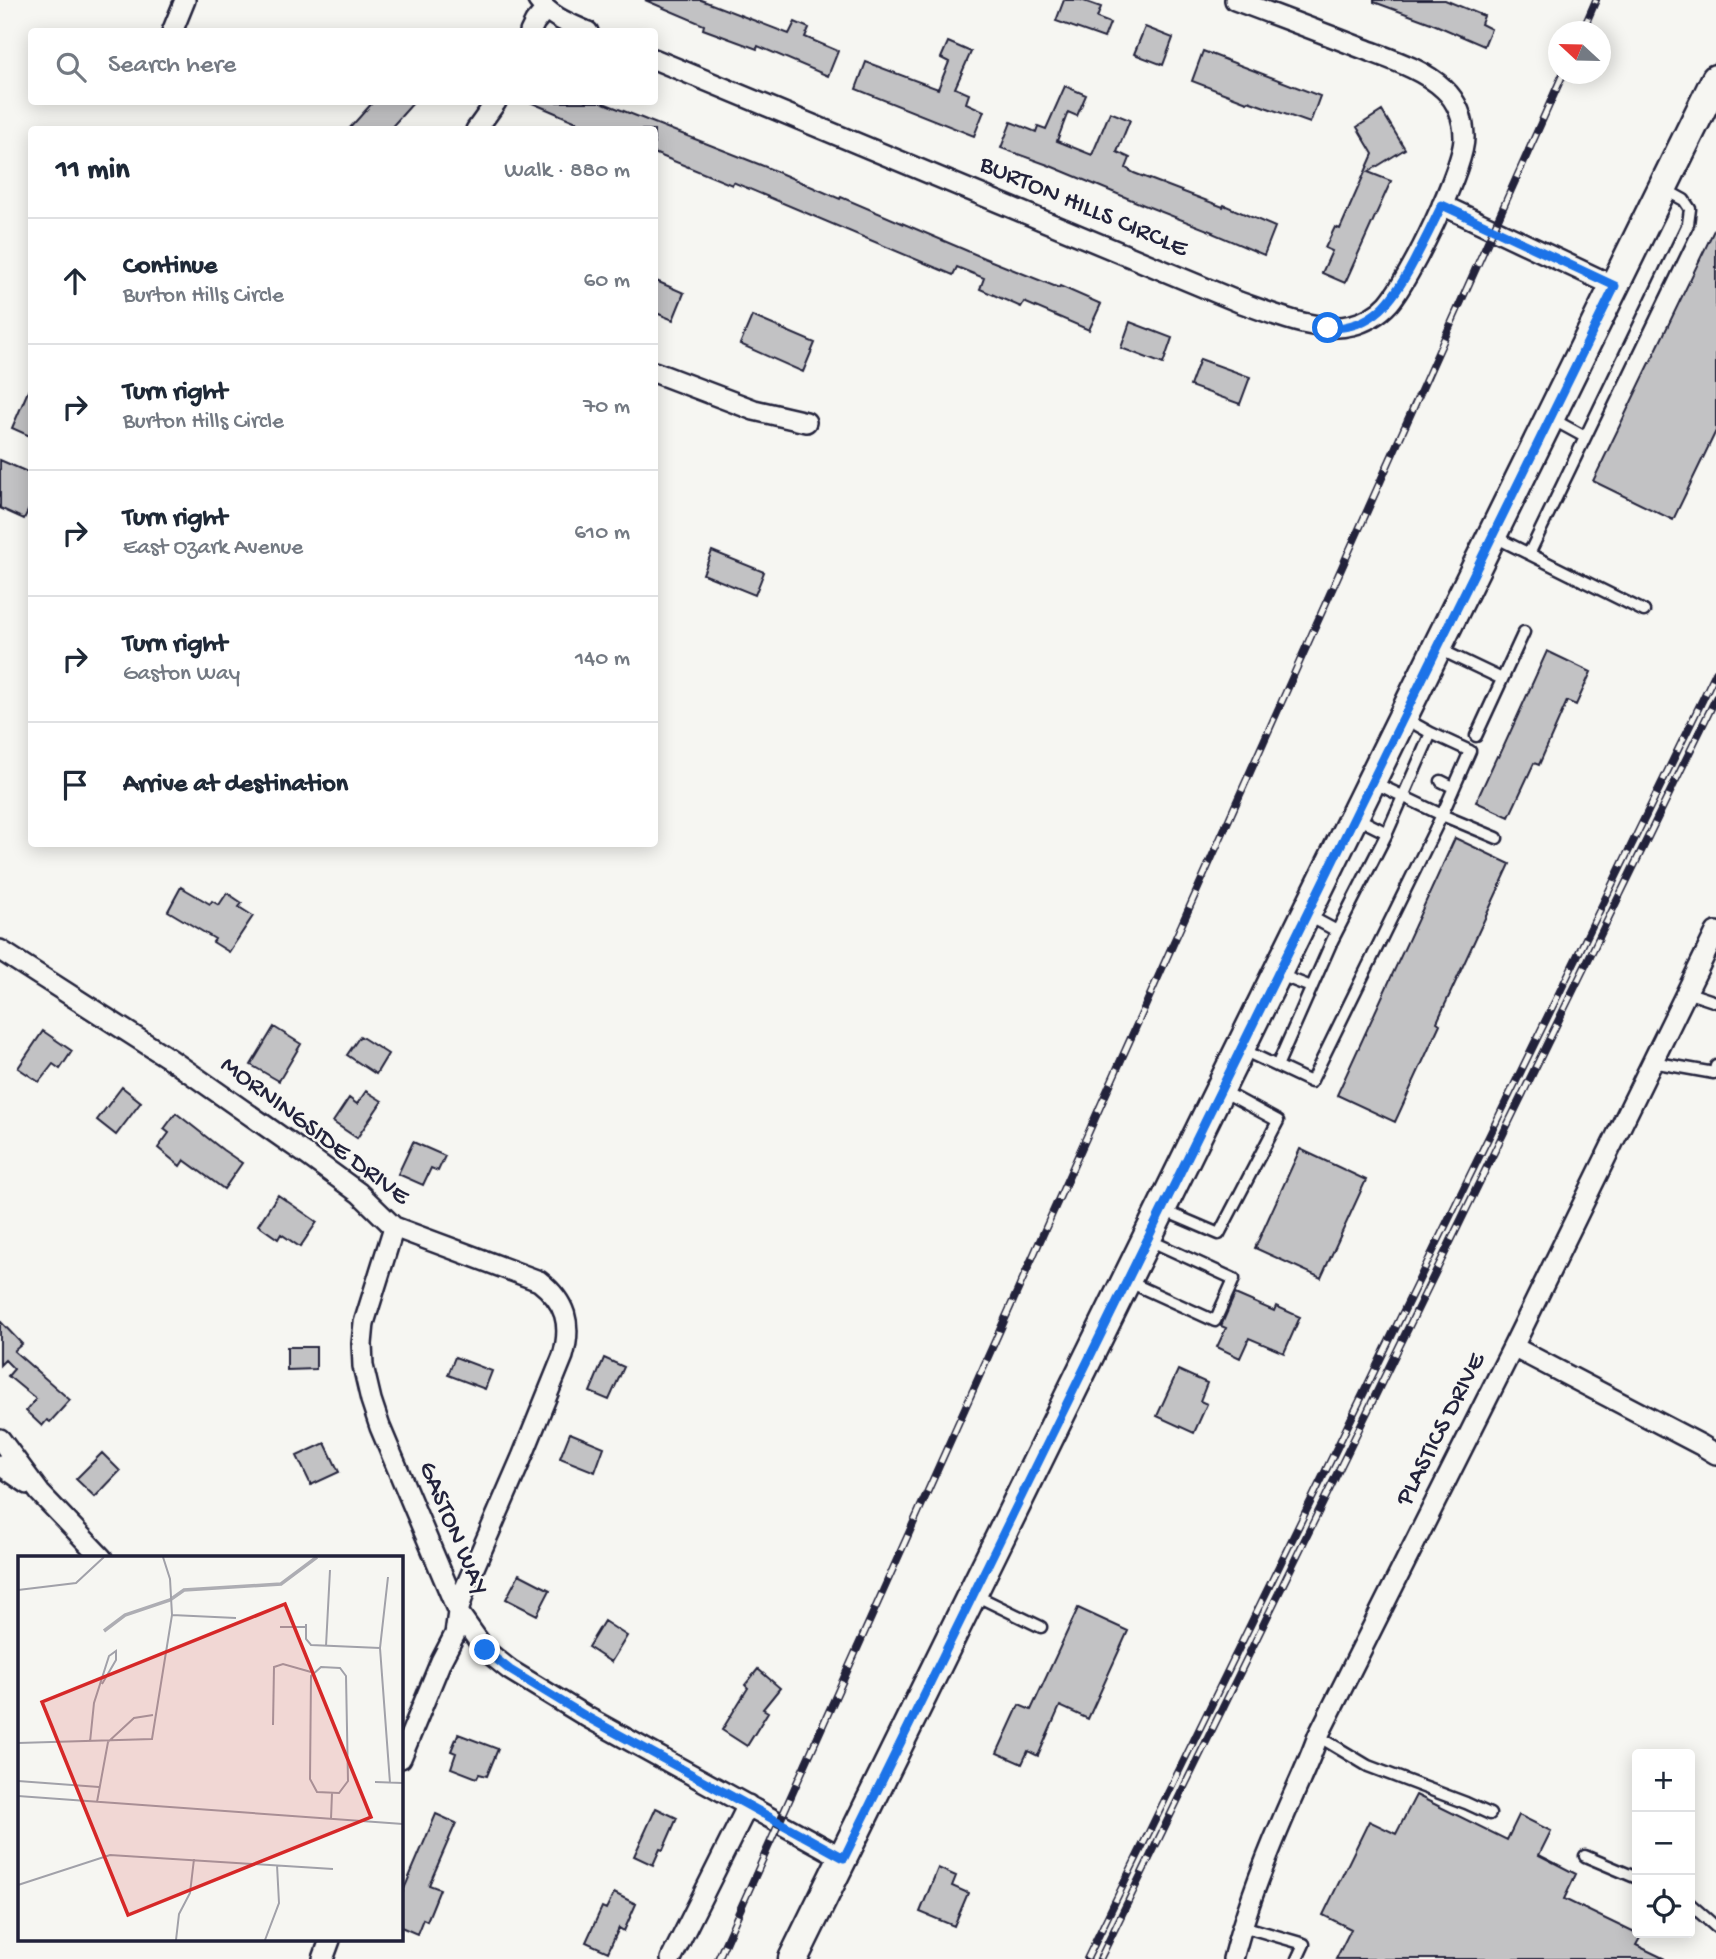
<!DOCTYPE html>
<meta charset="utf-8">
<style>
body{margin:0;font-family:"Gochi Hand",sans-serif;background:#f2f2f3;color:#1f2937}
.controls{position:absolute;right:21px;bottom:21px;display:grid;overflow:hidden;border-radius:7px;box-shadow:0 4px 18px #0003}
.controls button{width:63px;height:63px;display:grid;place-items:center;padding:0;border:0;border-bottom:2px solid #e0e1e3;background:#fff;color:#1f2937;font:35px sans-serif}
.compass{position:absolute;left:1548px;top:21px;width:63px;height:63px;border-radius:50%;background:#fff;box-shadow:0 4px 18px #0003;rotate:292deg}
.stop{position:absolute;width:21px;height:21px;margin:-16px;border:5px solid #1a73e8;border-radius:50%;background:#fff}
.stop.end{background:#1a73e8;border-color:#fff;box-shadow:0 2px 7px #0008}
.list{margin:0;padding:0;list-style:none}
h2{display:flex;justify-content:space-between;align-items:center;height:91px;margin:0;padding:0 28px;font-size:30px}
h2 small{font-size:23px;font-weight:400;color:#747a83}
.list li{display:grid;grid-template-columns:46px 1fr auto;gap:21px;align-items:center;box-sizing:border-box;height:126px;padding:0 28px;border-top:2px solid #e0e1e3}
.list b{display:block;font-size:26px;white-space:nowrap}
.list p{margin:0;font-size:23px;white-space:nowrap;color:#747a83}
.list em{font-size:23px;font-style:normal;color:#747a83}
.icon{flex:none;width:38px;height:38px;fill:none;stroke:currentColor;stroke-width:2;stroke-linecap:round;stroke-linejoin:round}
.map{position:relative;flex:none;width:1716px;height:1959px;overflow:hidden}
.search{position:absolute;background:#fff;box-shadow:0 4px 18px #0003;left:28px;top:28px;width:630px;height:77px;display:flex;align-items:center;gap:18px;box-sizing:border-box;padding:0 24px;border-radius:7px;color:#747a83;font-size:26px}
.panel{position:absolute;background:#fff;box-shadow:0 4px 18px #0003;left:28px;top:126px;width:630px;height:721px;border-radius:7px}
.map>svg:first-child{display:block}
.building{fill:#c2c2c4;stroke:#22223b;stroke-width:2}
.lines{fill:none;stroke-linecap:round;stroke-linejoin:round}
.lane-casing{stroke:#22223b;stroke-width:15}
.street-casing{stroke:#22223b;stroke-width:24}
.secondary-casing{stroke:#22223b;stroke-width:33}
.lane{stroke:#f6f6f2;stroke-width:10}
.street{stroke:#f6f6f2;stroke-width:19}
.secondary{stroke:#f6f6f2;stroke-width:28}
.rail-casing{stroke:#22223b;stroke-width:8}
.rail{stroke:#f6f6f2;stroke-width:5;stroke-dasharray:16;stroke-linecap:butt}
.route{stroke:#1a73e8;stroke-width:9}
.labels{text-anchor:middle;dominant-baseline:central;stroke-width:5;stroke-linejoin:round;paint-order:stroke}
.street-label{font-size:26px;fill:#22223b;stroke:#f6f6f2}
.inset-river{fill:none;stroke:#adadb3;stroke-width:3.5}
.inset-road{fill:none;stroke:#a1a1a9;stroke-width:2}
.view{fill:#d62828;fill-opacity:0.15;stroke:#d62828;stroke-width:3.5}
.inset-edge{fill:none;stroke:#22223b;stroke-width:3.5}
</style>
<div class="map">
<svg width="1716" height="1959" viewBox="0 0 1716 1959">
<rect width="100%" height="100%" fill="#f6f6f2"/>
<filter id="ink" filterUnits="userSpaceOnUse"><feTurbulence type="fractalNoise" baseFrequency=".0143" numOctaves="2"/><feDisplacementMap in="SourceGraphic" scale="14" xChannelSelector="R" yChannelSelector="G"/><feConvolveMatrix kernelMatrix="1 2 1 2 8 2 1 2 1" color-interpolation-filters="sRGB"/></filter>
<g filter="url(#ink)">
<path class="building" d="M645,0H701L789,34L795,22L809,28L805,37L838,51L828,76L758,46L757,49L703,29L704,25Z
M1064,0H1081L1101,7L1097,18L1110,23L1104,38L1056,21Z
M1374,0H1445L1484,16L1481,24L1491,29L1484,46L1431,23L1374,2Z
M1145,27L1173,38L1163,65L1134,54Z
M948,42L971,52L955,88L969,94L966,103L984,111L974,136L856,89L866,62L938,89L949,62L941,58Z
M1203,51L1320,96L1310,123L1248,101L1247,102L1192,81Z
M1065,86L1086,95L1077,116L1068,112L1057,141L1092,155L1110,112L1130,120L1117,152L1130,158L1126,168L1134,173L1223,207L1224,205L1275,227L1264,255L1212,233L1213,232L1144,205L1048,165L1001,148L1011,122L1036,132L1038,126L1046,129Z
M373,102H414L389,130H348Z
M530,102H601L766,167L840,199L841,197L984,258L1059,288L1060,286L1101,304L1089,330L1024,302L1021,307L980,289L984,278L957,267L953,275L733,182L732,185L654,153V130H595Z
M1382,111L1405,149L1368,172L1391,181L1345,283L1322,273L1332,251L1325,248L1335,227L1340,229L1373,154L1357,127Z
M1716,226V431L1673,520L1593,481Z
M654,280L684,293L673,320L654,312Z
M752,316L815,343L803,372L740,344Z
M1130,322L1172,338L1163,364L1121,348Z
M1200,359L1250,377L1240,404L1190,386Z
M32,382V437L12,428Z
M0,460L32,474V503L24,519L0,508Z
M712,551L764,572L755,595L703,574Z
M1547,651L1591,672L1576,705L1567,701L1539,765L1534,763L1509,817L1476,802L1497,756L1499,757Z
M1455,838L1510,864L1437,1022L1440,1024L1395,1122L1337,1095Z
M181,887L210,904L212,901L219,905L227,893L242,903L239,907L253,916L229,952L213,942L215,939L168,911Z
M274,1027L301,1044L279,1081L251,1065Z
M43,1031L72,1051L60,1069L53,1064L39,1082L18,1068Z
M360,1036L388,1054L376,1074L347,1055Z
M122,1087L141,1102L116,1135L97,1120Z
M366,1091L382,1101L357,1138L333,1122L349,1098L357,1104Z
M176,1113L223,1150L242,1163L224,1189L184,1160L180,1166L158,1148L169,1133L164,1129Z
M413,1142L445,1156L438,1171L431,1168L423,1185L398,1174Z
M1300,1149L1366,1180L1321,1278L1255,1248Z
M278,1195L317,1222L300,1247L281,1234L278,1239L258,1225Z
M1235,1294L1274,1311L1276,1306L1300,1317L1284,1353L1249,1338L1240,1358L1217,1347L1226,1328L1221,1326Z
M0,1321L22,1344L14,1351L70,1400L50,1422L47,1420L42,1426L26,1411L36,1399L8,1376L14,1369L5,1360L0,1365Z
M287,1347H316V1369L287,1370Z
M455,1357L492,1371L485,1389L448,1375Z
M604,1358L624,1367L609,1400L590,1392Z
M1178,1370L1207,1383L1200,1401L1207,1404L1194,1433L1157,1416Z
M570,1433L604,1447L595,1472L560,1458Z
M325,1443L339,1472L311,1485L297,1456Z
M102,1453L120,1471L95,1497L76,1479Z
M519,1574L550,1590L537,1615L506,1599Z
M1078,1608L1128,1631L1088,1719L1060,1706L1038,1756L1028,1751L1022,1764L997,1753L1019,1705L1031,1710Z
M604,1621L627,1636L611,1662L588,1647Z
M758,1669L780,1688L763,1709L768,1712L747,1746L722,1730L748,1688L745,1685Z
M458,1734L498,1749L487,1776L479,1774L477,1778L451,1768L456,1753L451,1751Z
M1416,1795L1507,1840L1519,1815L1551,1831L1539,1855L1576,1874L1564,1899L1641,1936L1636,1945L1665,1959H1336L1351,1929L1323,1915L1369,1821L1396,1834Z
M656,1808L677,1818L663,1850L660,1849L653,1865L634,1856Z
M436,1814L456,1823L429,1885L440,1889L427,1921L423,1919L417,1934L401,1927V1896Z
M938,1868L956,1876L952,1886L968,1893L954,1926L920,1912Z
M614,1893L636,1904L624,1931L619,1928L608,1952L586,1942L602,1907L606,1909Z"/>
<g class="lines">
<g class="lane-casing">
<path id="lane" d="M1552,419L1585,437
M1493,536L1644,611
M1529,554L1688,224L1690,209L1684,200L1664,189
M1439,649L1502,679
M1476,736L1524,632
M1441,781L1453,787
M1375,783L1442,815L1497,838
M1357,818L1387,833
M1309,916L1337,931
M1280,975L1311,987
M1686,992L1716,1002
M1243,1050L1311,1082L1442,815L1470,751L1431,733
M1652,1062L1714,1073L1716,1066
M1277,1066L1332,941L1387,833L1431,733L1404,718
M1165,1211L1219,1234L1278,1121L1221,1090
M1127,1281L1215,1321L1234,1279L1149,1240
M975,1595L1041,1627
M1318,1736L1368,1766L1466,1803L1490,1814
M1585,1856L1637,1878
M1690,1904L1716,1927
M1242,1926L1304,1944L1297,1959"/>
</g>
<g class="street-casing">
<path id="street" d="M538,0C550,17 570,24 588,32
M172,32L185,0
M530,32L535,22L545,10
M654,59L1239,302C1271,313 1318,334 1352,325C1365,322 1379,314 1388,304C1409,281 1465,166 1464,137C1464,119 1457,101 1444,89C1423,69 1390,59 1364,49C1321,32 1278,16 1235,0
M476,130L496,102
M1442,205L1614,286
M654,372L754,410L806,422
M0,950L170,1059L307,1155L359,1193L394,1227L539,1281C566,1302 572,1324 563,1356L522,1457L466,1586L458,1612L455,1634L441,1661L401,1758
M394,1227L364,1323L362,1344L363,1366L371,1400L380,1427L458,1612L485,1650L510,1670L587,1717L843,1858
M1513,1347L1701,1445L1716,1454
M0,1439L40,1493L102,1558
M0,1465L28,1484
M323,1959L330,1940
M671,1959L748,1805
M1233,1959C1245,1912 1263,1865 1282,1821C1294,1792 1308,1765 1318,1736L1513,1347L1716,932"/>
</g>
<g class="secondary-casing">
<path id="secondary" d="M793,1959L1716,79"/>
</g>
<use href="#lane" class="lane"/>
<use href="#street" class="street"/>
<use href="#secondary" class="secondary"/>
<g class="rail-casing">
<path id="rail" d="M1582,32L1596,0
M718,1959L1563,74
M1087,1959L1716,672
M1100,1959L1716,698"/>
</g>
<use href="#rail" class="rail"/>
</g>
</g>
<g class="lines" filter="url(#ink)">
<path class="route" d="M485,1650L510,1670L587,1717L844,1858L1615,286L1442,205C1433,224 1423,244 1413,263C1394,299 1374,329 1328,328"/>
</g>
<g class="labels">
<g class="street-label">
<text transform="translate(1083 208) rotate(23)">BURTON HILLS CIRCLE</text>
<text transform="translate(314 1132) rotate(37)">MORNINGSIDE DRIVE</text>
<text transform="translate(1442 1430) rotate(-63)">PLASTICS DRIVE</text>
<text transform="translate(452 1529) rotate(67)">GASTON WAY</text>
</g>
</g>
<g transform="translate(18 1556)">
<rect width="385" height="385" fill="#f6f6f2"/>
<path class="inset-river" d="M86,75L107,59L152,44L166,34L263,28L299,1"/>
<path class="inset-road" d="M370,21L362,92L372,227M0,34L58,27L86,1M154,59L218,62M288,68V83L293,89L362,92M262,71H288M308,90L312,14M303,111L322,112L328,120L330,225L321,237L299,236L292,223L293,120ZM255,169L256,111L265,108L293,116M72,186L76,147L91,100L98,95V104L84,128M0,187L134,183L154,59L152,23L145,1M0,225L81,231M357,226L385,227M0,240L385,268M79,246L90,186L116,162L135,159M313,263L314,237M0,329L92,299L315,313M158,384L161,358L172,337L176,303M247,384L261,347L259,309"/>
<path class="view" d="M267,48L353,261L110,359L24,146Z"/>
<rect width="385" height="385" class="inset-edge"/>
</g>
</svg>
<div class="controls">
<button>+</button>
<button>−</button>
<button><svg class="icon" aria-label="locate" viewBox="0 0 24 24"><circle cx="12" cy="12" r="6"/><path d="M12 2v4M12 18v4M2 12h4M18 12h4"/></svg></button>
</div>
<svg class="compass" viewBox="-18 -18 36 36"><path d="M0-13l5 13h-10z" fill="#e53935"/><path d="M0 13l5-13h-10z" fill="#747a83"/></svg>
<div class="stop" style="left:1328px;top:328px"></div>
<div class="stop end" style="left:485px;top:1650px"></div>
<div class="search"><svg class="icon" aria-label="search" viewBox="0 0 24 24"><circle cx="10" cy="10" r="6"/><path d="M15 15l6 6"/></svg>Search here</div>
<section class="panel">
<h2>11 min<small>Walk · 880 m</small></h2>
<ul class="list">
<li><svg class="icon" aria-label="ahead" viewBox="0 0 24 24"><path d="M12 20V5M6 11l6-6 6 6"/></svg><div><b>Continue</b><p>Burton Hills Circle</p></div><em>60 m</em></li>
<li><svg class="icon" aria-label="right" viewBox="0 0 24 24"><path d="M7 20v-9h11M14 6l5 5-5 5"/></svg><div><b>Turn right</b><p>Burton Hills Circle</p></div><em>70 m</em></li>
<li><svg class="icon" aria-label="right" viewBox="0 0 24 24"><path d="M7 20v-9h11M14 6l5 5-5 5"/></svg><div><b>Turn right</b><p>East Ozark Avenue</p></div><em>610 m</em></li>
<li><svg class="icon" aria-label="right" viewBox="0 0 24 24"><path d="M7 20v-9h11M14 6l5 5-5 5"/></svg><div><b>Turn right</b><p>Gaston Way</p></div><em>140 m</em></li>
<li><svg class="icon" aria-label="arrive" viewBox="0 0 24 24"><path d="M6 21V4h12l-3 4 3 4H6"/></svg><div><b>Arrive at destination</b></div></li>
</ul>
</section>
</div>
